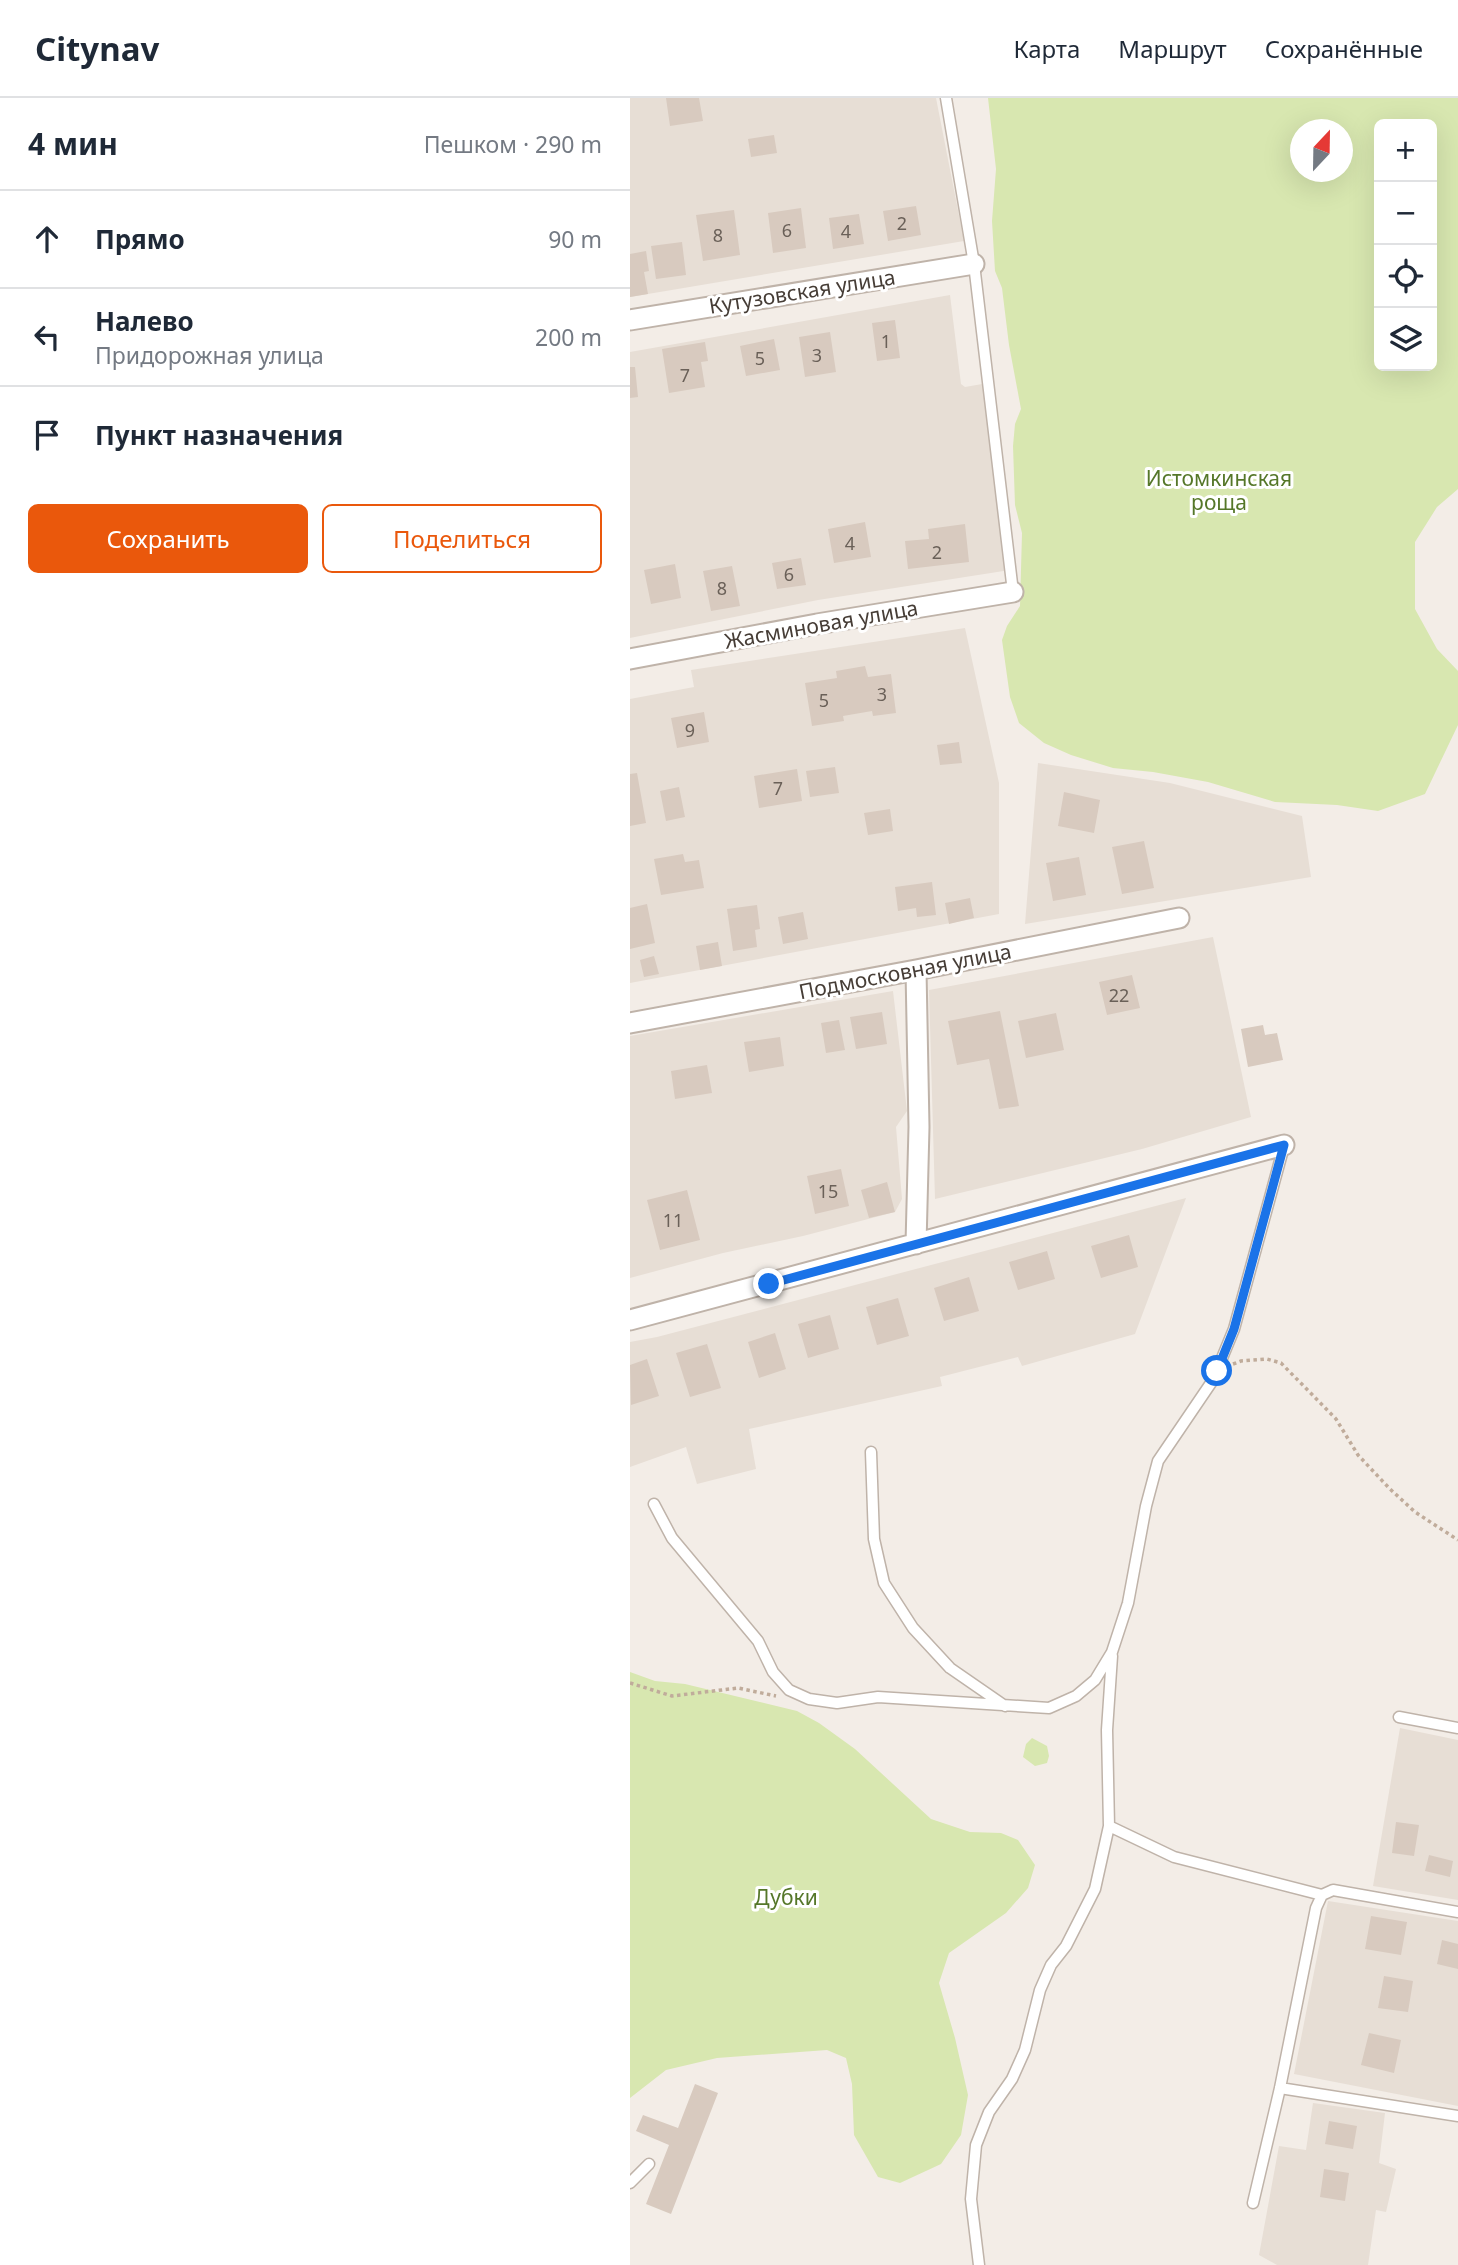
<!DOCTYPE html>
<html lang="ru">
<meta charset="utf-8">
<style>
body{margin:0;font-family:"Noto Sans",sans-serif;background:#f6f6f7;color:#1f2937}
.controls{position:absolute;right:21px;top:21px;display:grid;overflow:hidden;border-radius:10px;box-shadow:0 7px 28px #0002}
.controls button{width:63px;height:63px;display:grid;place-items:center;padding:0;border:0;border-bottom:2px solid #e0e1e3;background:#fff;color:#1f2937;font:35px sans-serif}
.compass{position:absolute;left:660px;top:21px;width:63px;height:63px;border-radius:50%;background:#fff;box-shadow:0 7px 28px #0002;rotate:22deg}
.stop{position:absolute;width:21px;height:21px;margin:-16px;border:5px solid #1a73e8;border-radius:50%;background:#fff}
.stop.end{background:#1a73e8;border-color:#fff;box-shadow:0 2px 7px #0008}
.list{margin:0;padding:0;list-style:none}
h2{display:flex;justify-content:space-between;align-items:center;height:91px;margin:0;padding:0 28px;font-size:30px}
h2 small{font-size:23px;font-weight:400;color:#747a83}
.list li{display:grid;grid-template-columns:46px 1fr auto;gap:21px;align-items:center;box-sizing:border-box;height:98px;padding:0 28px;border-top:2px solid #e0e1e3}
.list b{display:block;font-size:26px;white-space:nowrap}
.list p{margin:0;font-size:23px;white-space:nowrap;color:#747a83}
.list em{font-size:23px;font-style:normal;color:#747a83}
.actions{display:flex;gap:14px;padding:21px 28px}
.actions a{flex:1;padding:16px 0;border:2px solid #ea580c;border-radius:10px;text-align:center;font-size:24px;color:#ea580c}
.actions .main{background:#ea580c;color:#fff}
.icon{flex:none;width:38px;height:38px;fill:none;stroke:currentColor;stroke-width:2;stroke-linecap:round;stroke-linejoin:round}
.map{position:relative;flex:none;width:828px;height:2167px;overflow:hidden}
header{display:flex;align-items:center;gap:42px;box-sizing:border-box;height:98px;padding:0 35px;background:#fff;border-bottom:2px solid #e0e1e3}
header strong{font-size:33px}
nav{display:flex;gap:38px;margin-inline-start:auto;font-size:24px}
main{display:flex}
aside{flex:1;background:#fff}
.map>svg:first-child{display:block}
.residential{fill:#e7ded5}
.green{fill:#d8e7b0;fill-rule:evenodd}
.building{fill:#d8cabf}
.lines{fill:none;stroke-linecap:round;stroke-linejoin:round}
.service-casing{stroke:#bfb3a9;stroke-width:13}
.minor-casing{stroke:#bfb3a9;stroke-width:23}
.path{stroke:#c0ac9b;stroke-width:3.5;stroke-dasharray:3.5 3.5;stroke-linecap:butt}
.service{stroke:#fff;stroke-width:10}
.minor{stroke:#fff;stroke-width:19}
.route{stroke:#1a73e8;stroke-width:9}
.labels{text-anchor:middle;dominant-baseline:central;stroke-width:6;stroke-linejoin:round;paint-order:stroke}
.number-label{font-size:18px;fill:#6a6058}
.street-label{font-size:21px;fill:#463d36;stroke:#fff}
.park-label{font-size:21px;fill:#557729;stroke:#fff}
</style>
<header>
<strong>Citynav</strong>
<nav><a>Карта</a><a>Маршрут</a><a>Сохранённые</a></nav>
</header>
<main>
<aside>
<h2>4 мин<small>Пешком · 290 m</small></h2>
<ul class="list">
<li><svg class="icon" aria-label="ahead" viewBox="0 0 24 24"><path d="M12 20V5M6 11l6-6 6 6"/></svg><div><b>Прямо</b></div><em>90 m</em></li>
<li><svg class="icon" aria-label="left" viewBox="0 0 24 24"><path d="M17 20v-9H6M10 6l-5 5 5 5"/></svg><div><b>Налево</b><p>Придорожная улица</p></div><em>200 m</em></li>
<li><svg class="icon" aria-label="arrive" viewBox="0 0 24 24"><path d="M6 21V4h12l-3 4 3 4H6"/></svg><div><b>Пункт назначения</b></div></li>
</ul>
<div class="actions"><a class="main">Сохранить</a><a>Поделиться</a></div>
</aside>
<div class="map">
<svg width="828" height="2167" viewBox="0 0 828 2167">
<rect width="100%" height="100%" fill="#f3ede7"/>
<path class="residential" d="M0,0H306L334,143L0,199Z
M320,197L331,286L335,289L358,285L380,472L188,502L0,540V254Z
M335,530L369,685V816L0,885V601L64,589L61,572Z
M408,665L540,685L672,718L681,779L395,826Z
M583,839L621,1019L512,1051L305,1101L299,892Z
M263,893L277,1013L266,1029L272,1101L265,1114L173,1138L93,1155L0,1180V938Z
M556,1100L505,1236L392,1268L388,1259L310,1279L312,1288L119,1331L126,1371L67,1386L56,1349L0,1369V1244L27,1239Z
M770,1630L828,1642V1802L743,1788Z
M698,1803L828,1823V2008L664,1976Z
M683,2005L755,2015L749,2065L766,2071L756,2114L746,2112L738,2167H647L629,2157L649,2048L676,2052Z"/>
<path class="green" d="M358,0H828V391L807,409L785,444V511L807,551L828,573V627L795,696L748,713L707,707L645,704L578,684L523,674L483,670L441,657L414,645L389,625L380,599L372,542L377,528L390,508L392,435L385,407L383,348L385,326L391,311L379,247L372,190L365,173L362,123L366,71ZM749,26H802V268H749ZM670,32H712V74H670Z
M0,1574L25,1583L55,1586L167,1613L189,1625L225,1651L301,1721L340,1734L371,1735L388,1742L405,1767L398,1790L376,1815L319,1855L309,1885L325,1940L338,1997L331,2037L311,2066L270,2085L248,2079L224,2037L222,1986L216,1960L197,1952L87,1960L36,1972L0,2000Z
M402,1640L417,1648L419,1658L417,1665L405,1668L393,1659L396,1646Z"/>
<path class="building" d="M36,0H69L73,23L40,28Z
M144,37L147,55L121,59L118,41Z
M286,108L291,137L258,143L253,113Z
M171,110L176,150L143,155L138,115Z
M104,112L110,157L73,163L66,117Z
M229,116L234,146L203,151L199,120Z
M52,144L56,177L26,181L21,148Z
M16,153L19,173L14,174L18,196L0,199V156Z
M265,222L270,260L247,263L242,225Z
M200,234L206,274L175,279L169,239Z
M144,241L150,272L116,278L110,248Z
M75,244L78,263L71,264L75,289L39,295L32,251Z
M0,269H5L8,299L0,300Z
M235,424L241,459L204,465L198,431Z
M335,426L339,464L278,471L275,443L299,441L298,431Z
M171,460L176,487L147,491L142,465Z
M45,466L51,500L21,506L14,472Z
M102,468L110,508L81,513L73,473Z
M235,568L238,579L261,576L266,615L243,618L242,613L213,618L214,623L182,628L175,585L207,580L206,573Z
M74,614L79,644L47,650L41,620Z
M329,644L332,665L310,667L307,647Z
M205,669L209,695L180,699L176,673Z
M167,671L172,703L129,710L124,678Z
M7,675L16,725L0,728V676Z
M49,689L55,719L36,723L30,693Z
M434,694L470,702L464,735L428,728Z
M260,711L263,733L238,737L234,715Z
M514,743L524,790L492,796L482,749Z
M53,756L55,764L69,762L74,790L31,797L24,761Z
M449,759L456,797L423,803L416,765Z
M302,784L306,817L287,819L286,810L268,813L265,789Z
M340,800L344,820L319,826L315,805Z
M17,806L25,845L0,851V810Z
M127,807L130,831L125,832L127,849L103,853L97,811Z
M173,814L178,841L153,846L148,819Z
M88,844L92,868L70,872L66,848Z
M24,858L29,876L14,879L10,862Z
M502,877L510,910L477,917L469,884Z
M370,913L389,1008L369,1011L359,961L327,967L318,923Z
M252,914L257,946L226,951L220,919Z
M426,915L434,952L396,960L388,923Z
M209,922L215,952L196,955L191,925Z
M633,927L635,937L647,935L653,962L618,969L611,931Z
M150,939L154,968L119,974L114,944Z
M77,967L82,995L45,1001L41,973Z
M211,1071L219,1108L185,1116L177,1078Z
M257,1084L265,1114L239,1120L231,1092Z
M57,1092L70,1142L30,1152L17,1102Z
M499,1137L508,1169L471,1180L461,1148Z
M417,1153L425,1181L388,1192L379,1164Z
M339,1179L349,1213L314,1223L304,1190Z
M268,1200L279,1238L247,1247L236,1209Z
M200,1217L209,1251L178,1260L168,1226Z
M145,1235L156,1271L129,1280L118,1244Z
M77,1246L91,1290L60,1299L46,1255Z
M17,1261L29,1298L1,1307L0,1267Z
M766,1724L789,1727L784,1758L762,1755Z
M799,1757L823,1763L820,1779L795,1773Z
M741,1818L777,1824L771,1857L735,1851Z
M812,1842L828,1846V1871L807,1866Z
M754,1878L783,1883L778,1914L748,1910Z
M739,1935L771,1942L764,1975L731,1967Z
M65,1986L88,1995L41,2116L16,2106L39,2047L6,2033L13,2017L48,2030Z
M699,2023L727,2028L723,2051L695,2046Z
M694,2071L719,2075L715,2103L690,2099Z"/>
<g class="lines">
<g class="service-casing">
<path id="service" d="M316,0L344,166L383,494
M241,1354L244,1441L254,1485L283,1530L320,1570L375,1608
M24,1406L42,1440L128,1543L143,1574L159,1592L179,1601L207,1605L248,1599L419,1610L446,1598L465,1582L482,1554L498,1505L516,1408L528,1363L583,1282L604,1231L654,1048
M769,1619L828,1630
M479,1728L544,1759L692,1797
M650,1990L828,2018
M0,2085L19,2066
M623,2105L650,1990L686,1810L692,1797L703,1792L828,1814
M349,2167L341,2101L346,2047L359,2014L382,1981L395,1952L410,1892L421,1867L436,1848L465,1791L479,1728L477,1632L482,1558"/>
</g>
<g class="minor-casing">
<path id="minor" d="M0,222L344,166
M0,561L187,526L383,494
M0,925L286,872L549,820
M286,1146L289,1029L286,872
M0,1222L654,1047"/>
</g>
<path class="path" d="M603,1266L611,1263L637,1261L651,1265L706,1321L728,1357L760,1391L785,1414L828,1442
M0,1585L42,1598L108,1590L146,1598"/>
<use href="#service" class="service"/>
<use href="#minor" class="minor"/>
</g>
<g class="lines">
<path class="route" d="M139,1186L654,1047L604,1231L587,1273"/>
</g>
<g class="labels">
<g class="number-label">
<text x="272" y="125">2</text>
<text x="157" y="132">6</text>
<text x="216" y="133">4</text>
<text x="88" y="137">8</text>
<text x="256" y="243">1</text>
<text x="187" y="257">3</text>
<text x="130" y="260">5</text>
<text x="55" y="277">7</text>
<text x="220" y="445">4</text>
<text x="307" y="454">2</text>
<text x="159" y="476">6</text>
<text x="92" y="490">8</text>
<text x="252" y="596">3</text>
<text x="194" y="602">5</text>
<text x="60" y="632">9</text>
<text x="148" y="690">7</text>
<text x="489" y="897">22</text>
<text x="198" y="1093">15</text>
<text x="43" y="1122">11</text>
</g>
<g class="street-label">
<text transform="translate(172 193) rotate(-9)">Кутузовская улица</text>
<text transform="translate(191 526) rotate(-10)">Жасминовая улица</text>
<text transform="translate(275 873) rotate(-11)">Подмосковная улица</text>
</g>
<g class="park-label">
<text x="589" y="380">Истомкинская<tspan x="589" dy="24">роща</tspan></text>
<text x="156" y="1799">Дубки</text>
</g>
</g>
</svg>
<div class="controls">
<button>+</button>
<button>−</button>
<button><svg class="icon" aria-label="locate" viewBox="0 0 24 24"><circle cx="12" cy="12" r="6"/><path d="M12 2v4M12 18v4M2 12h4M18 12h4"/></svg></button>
<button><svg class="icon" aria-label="layers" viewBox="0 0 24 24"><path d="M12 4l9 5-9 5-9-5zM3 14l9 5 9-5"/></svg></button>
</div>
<svg class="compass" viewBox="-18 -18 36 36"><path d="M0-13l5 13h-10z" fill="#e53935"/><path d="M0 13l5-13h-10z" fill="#747a83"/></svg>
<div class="stop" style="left:587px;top:1273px"></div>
<div class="stop end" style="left:139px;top:1186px"></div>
</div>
</main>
